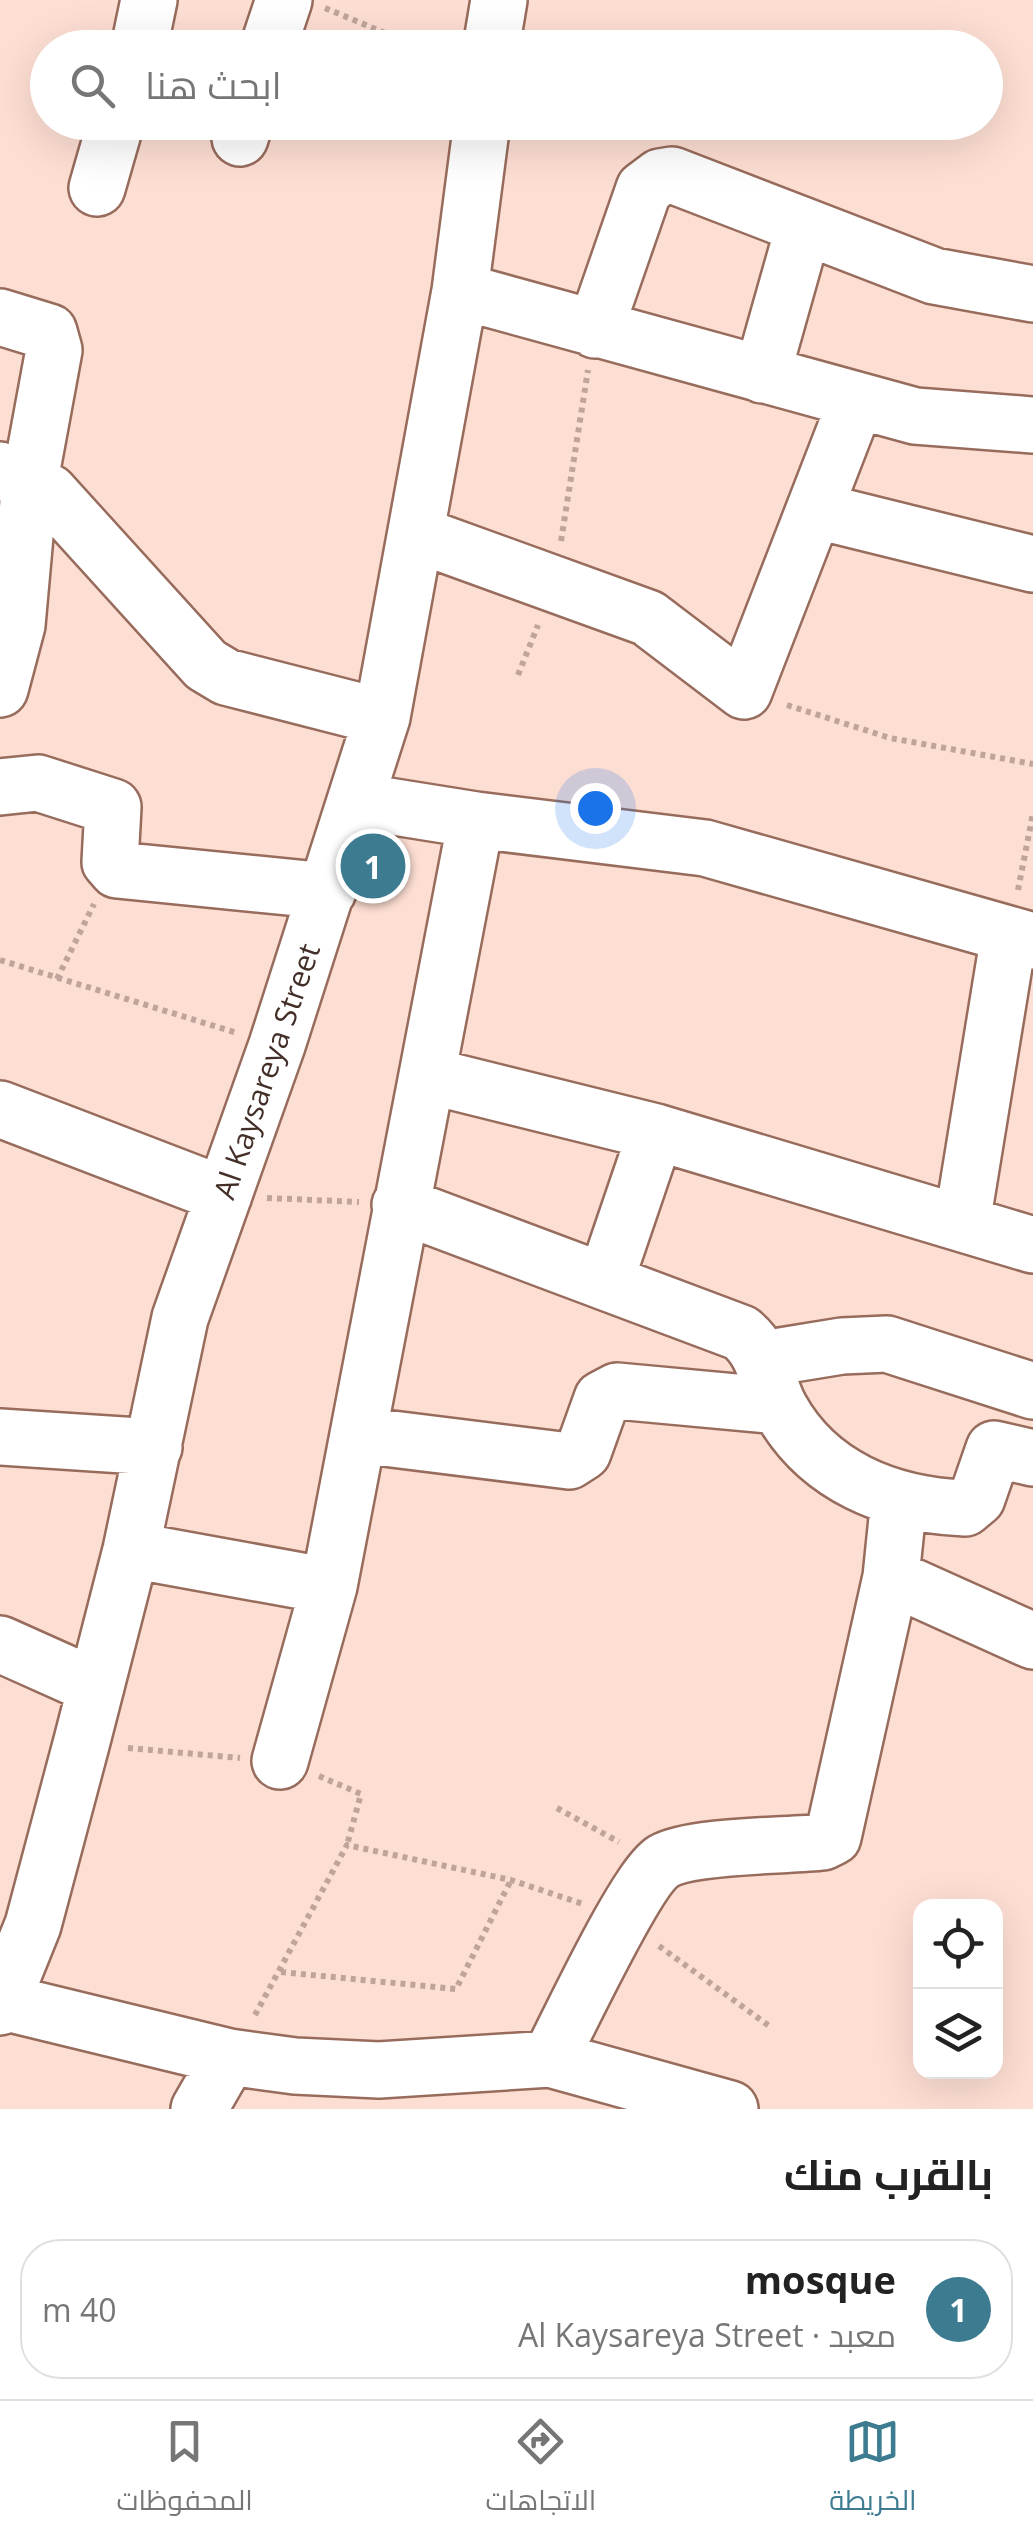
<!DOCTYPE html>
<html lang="ar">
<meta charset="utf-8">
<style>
body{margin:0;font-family:"Open Sans",Cairo,sans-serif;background:#f2f2f2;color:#222;direction:rtl}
.controls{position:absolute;right:30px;bottom:30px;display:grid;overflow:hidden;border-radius:20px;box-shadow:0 10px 40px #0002}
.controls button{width:90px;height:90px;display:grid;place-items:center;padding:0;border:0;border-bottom:2px solid #e0e0e0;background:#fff;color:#222;font:50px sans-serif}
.you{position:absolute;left:595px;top:808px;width:35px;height:35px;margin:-25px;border:8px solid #fff;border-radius:50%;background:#1a73e8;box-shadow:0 0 0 15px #1a73e833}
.badge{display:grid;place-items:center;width:65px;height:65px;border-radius:50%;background:#3d7c90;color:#fff;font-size:32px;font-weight:700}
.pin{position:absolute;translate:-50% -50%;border:5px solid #fff;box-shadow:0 2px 10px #0006}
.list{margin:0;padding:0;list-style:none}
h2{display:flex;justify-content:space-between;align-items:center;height:130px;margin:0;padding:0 40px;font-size:42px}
h2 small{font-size:32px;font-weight:400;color:#767676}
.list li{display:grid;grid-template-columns:65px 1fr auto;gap:30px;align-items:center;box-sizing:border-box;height:140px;margin:0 20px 20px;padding:0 20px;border:2px solid #e0e0e0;border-radius:40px}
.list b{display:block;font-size:38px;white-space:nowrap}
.list p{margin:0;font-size:32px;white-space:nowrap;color:#767676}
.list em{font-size:32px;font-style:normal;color:#767676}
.icon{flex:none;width:55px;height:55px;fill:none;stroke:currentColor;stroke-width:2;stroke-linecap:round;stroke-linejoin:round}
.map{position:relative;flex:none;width:1033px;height:2109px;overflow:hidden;direction:ltr}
.search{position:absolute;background:#fff;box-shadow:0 10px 40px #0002;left:30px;right:30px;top:30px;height:110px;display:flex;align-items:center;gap:25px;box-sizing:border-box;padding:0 35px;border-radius:55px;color:#767676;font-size:38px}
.sheet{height:290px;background:#fff}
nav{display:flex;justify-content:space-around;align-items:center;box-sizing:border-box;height:140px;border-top:2px solid #e0e0e0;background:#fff;font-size:28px;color:#767676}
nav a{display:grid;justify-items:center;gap:5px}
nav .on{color:#3d7c90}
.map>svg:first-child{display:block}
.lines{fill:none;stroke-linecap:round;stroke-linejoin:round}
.minor-casing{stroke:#986c5c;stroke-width:60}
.path{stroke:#c0a49b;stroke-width:6;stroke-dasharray:5 5;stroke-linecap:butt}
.minor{stroke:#fff;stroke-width:55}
.labels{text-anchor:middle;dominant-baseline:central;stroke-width:8;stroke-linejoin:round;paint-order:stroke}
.street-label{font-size:30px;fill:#432f28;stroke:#fff}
</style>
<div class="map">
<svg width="1033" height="2109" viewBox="0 0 1033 2109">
<rect width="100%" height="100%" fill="#fdded3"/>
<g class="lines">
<g class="minor-casing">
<path id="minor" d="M139,48L149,0
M268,48L284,0
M491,48L499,0
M240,138L245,122
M97,188L116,122
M460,291L915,416L1033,425
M0,317L49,332L54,350L30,480L17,625L0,689
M595,330L644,189L660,177L672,175L934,276L1033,294
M762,375L804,226
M0,470L49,492L206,665L226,677L382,717
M814,510L1033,564
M416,534L648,618L744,691L856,402
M0,787L38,783L113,807L110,862L117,870L328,891
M476,820L705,848L1033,941
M430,1076L656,1132L1033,1245
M0,1109L224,1195
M400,1205L741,1333C766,1353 766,1382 780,1408C818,1477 890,1505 965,1508L977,1498L994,1449L1033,1458
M962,1223L1009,935
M606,1279L656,1132
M762,1359L842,1346L887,1344L1033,1391
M360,1435L569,1461L583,1452L602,1399L617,1391L779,1406
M0,1437L154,1447
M131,1550L329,1586
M891,1577L1033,1641
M0,1644L96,1687
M280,1761L329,1586L476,820L357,801
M3,2002L229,2057L295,2066L379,2070L550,2059L730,2109
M0,2007L33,1925L82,1741L131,1550L180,1318L277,1045L382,717L460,291L482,122
M550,2059C569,2023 636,1878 664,1861C692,1845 787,1846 823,1842L833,1837L891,1577L899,1499
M199,2109L229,2057"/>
</g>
<path class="path" d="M325,8L421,48
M561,541L588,370
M518,675L538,625
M787,705L890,738L1033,764
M1018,890L1033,813
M0,960L237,1033
M57,979L94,904
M267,1198L359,1202
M128,1748L240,1758
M319,1776L361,1794L347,1845
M557,1808L619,1842
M659,1946L772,2028
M281,1972L456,1989L511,1880
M255,2015L347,1845L511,1880L583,1904"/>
<use href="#minor" class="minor"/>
</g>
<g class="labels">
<g class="street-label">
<text transform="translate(266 1071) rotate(-71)">Al Kaysareya Street</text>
</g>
</g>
</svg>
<div class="controls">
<button><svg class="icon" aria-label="locate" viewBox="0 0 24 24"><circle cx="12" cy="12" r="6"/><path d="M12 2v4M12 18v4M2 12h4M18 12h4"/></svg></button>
<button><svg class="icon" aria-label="layers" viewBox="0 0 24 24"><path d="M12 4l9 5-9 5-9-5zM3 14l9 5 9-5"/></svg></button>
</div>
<div class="you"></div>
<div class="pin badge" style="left:373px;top:866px">1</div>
<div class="search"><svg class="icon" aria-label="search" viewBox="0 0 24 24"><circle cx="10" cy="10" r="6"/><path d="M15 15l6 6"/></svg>ابحث هنا</div>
</div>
<section class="sheet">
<h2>بالقرب منك<small></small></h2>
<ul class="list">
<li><span class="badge">1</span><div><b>mosque</b><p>معبد · Al Kaysareya Street</p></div><em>40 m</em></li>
</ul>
</section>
<nav>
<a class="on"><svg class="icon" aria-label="map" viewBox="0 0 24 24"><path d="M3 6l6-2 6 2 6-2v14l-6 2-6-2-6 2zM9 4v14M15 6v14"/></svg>الخريطة</a>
<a><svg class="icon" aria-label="directions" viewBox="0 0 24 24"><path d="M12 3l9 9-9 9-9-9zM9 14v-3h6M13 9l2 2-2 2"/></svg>الاتجاهات</a>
<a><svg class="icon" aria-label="saved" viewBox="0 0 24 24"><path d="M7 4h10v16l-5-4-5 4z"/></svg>المحفوظات</a>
</nav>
